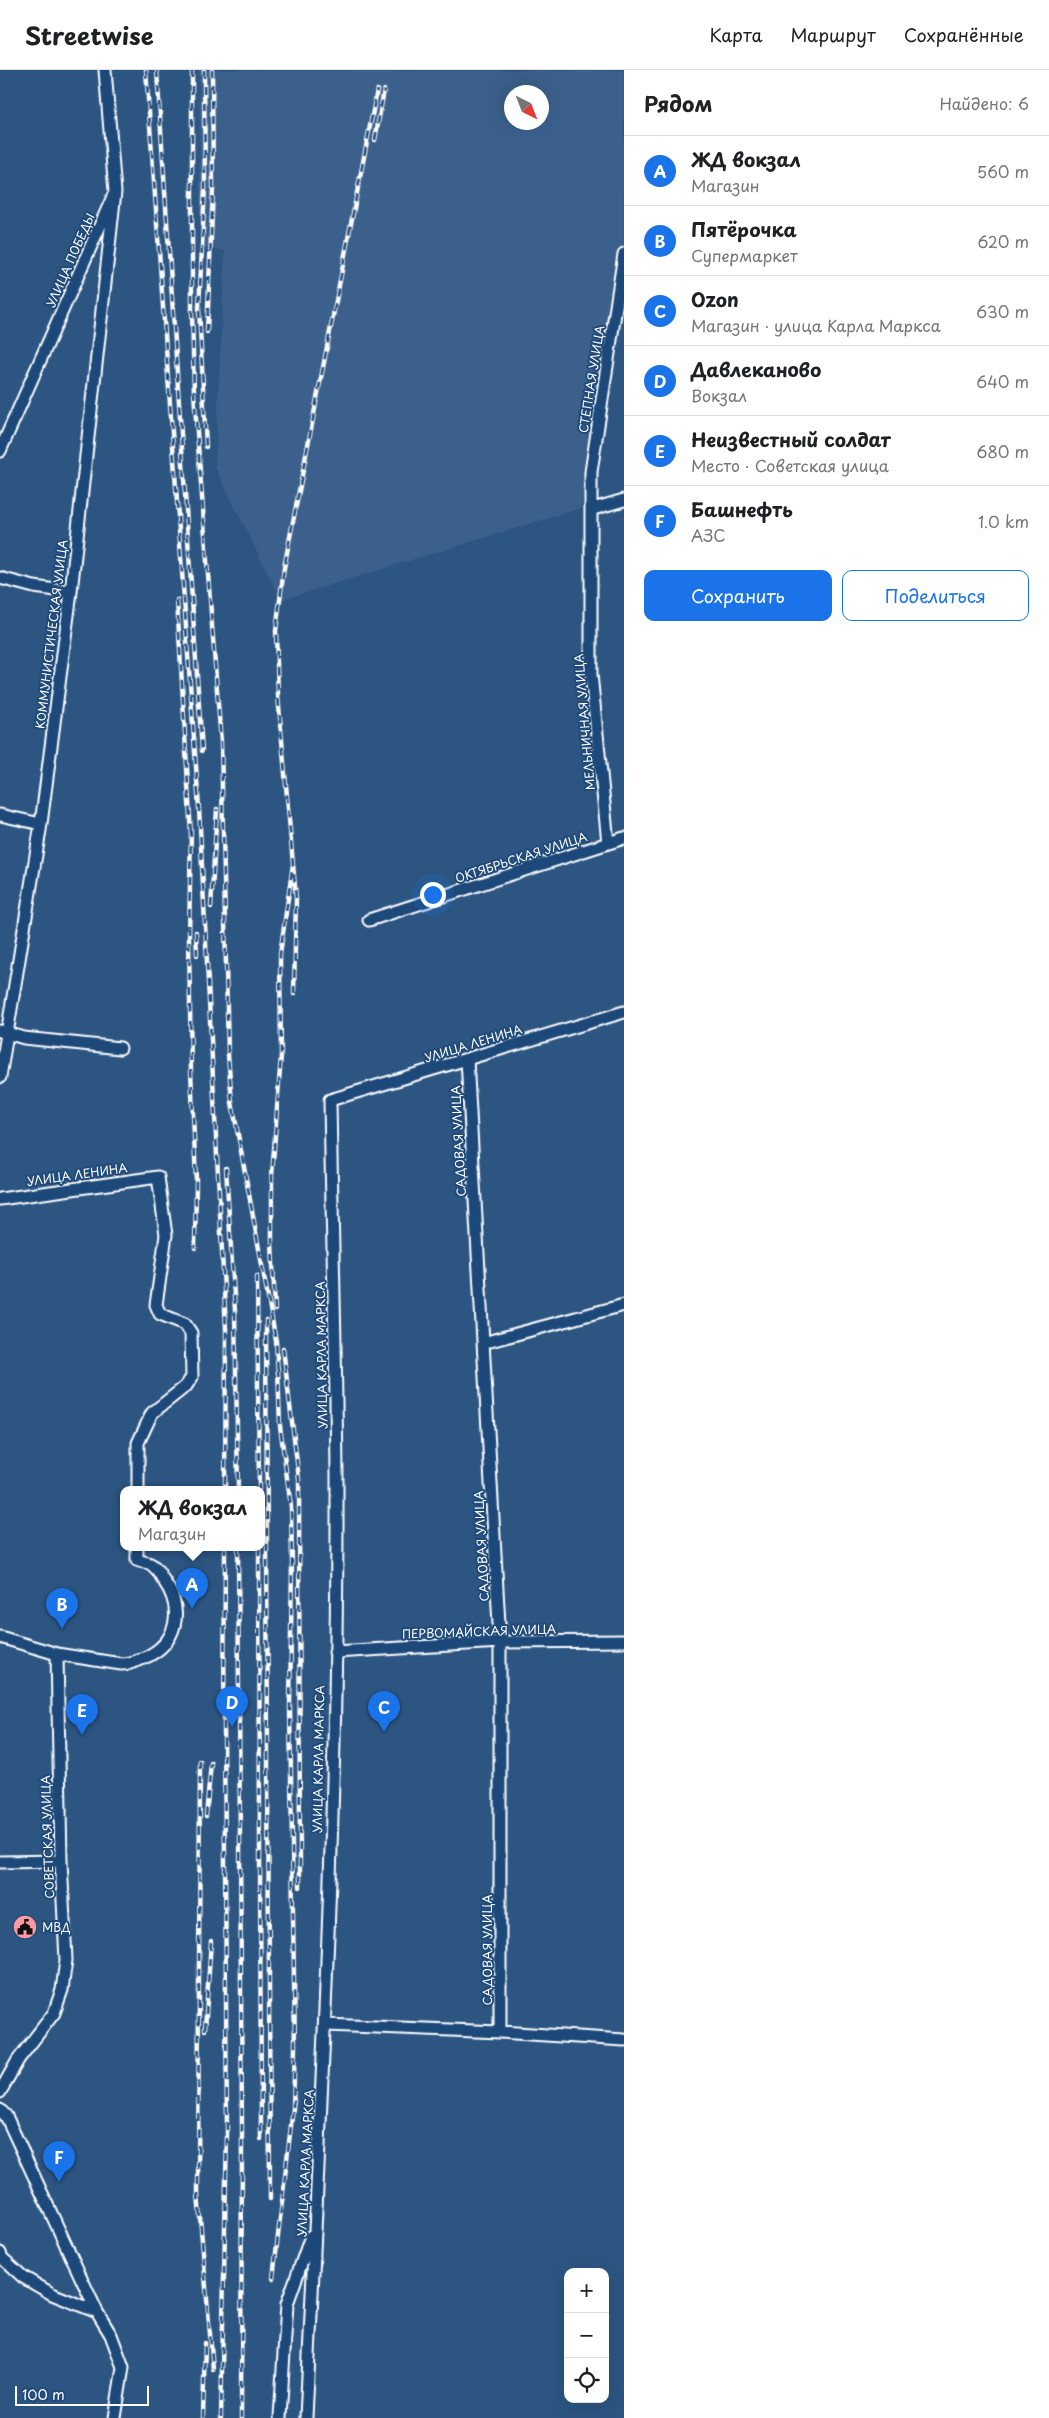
<!DOCTYPE html>
<html lang="ru">
<meta charset="utf-8">
<style>
body{margin:0;font-family:"Playpen Sans",sans-serif;background:#f6f6f6;color:#202124}
.controls{position:absolute;right:15px;bottom:15px;display:grid;overflow:hidden;border-radius:10px;box-shadow:0 5px 20px #0002}
.controls button{width:45px;height:45px;display:grid;place-items:center;padding:0;border:0;border-bottom:1px solid #e0e0e0;background:#fff;color:#202124;font:25px sans-serif}
.compass{position:absolute;left:504px;top:15px;width:45px;height:45px;border-radius:50%;background:#fff;box-shadow:0 5px 20px #0002;rotate:138deg}
.scale{position:absolute;left:15px;bottom:12px;width:134px;box-sizing:border-box;padding-left:5px;border:2px solid #fff;border-top:0;font-size:14px;line-height:18px;white-space:nowrap;color:#fff;-webkit-text-stroke:4px #1f4a7a;paint-order:stroke}
.you{position:absolute;left:432px;top:824px;width:18px;height:18px;margin:-12px;border:4px solid #fff;border-radius:50%;background:#1a73e8;box-shadow:0 0 0 8px #1a73e833}
.badge{display:grid;place-items:center;width:32px;height:32px;border-radius:50%;background:#1a73e8;color:#fff;font-size:16px;font-weight:700}
.pin{position:absolute;translate:-50% -41px;filter:drop-shadow(0 1px 2px #0008)}
.pin::after{content:'';position:absolute;top:26px;width:18px;height:15px;background:inherit;clip-path:polygon(0 0,100% 0,50% 100%)}
.popup{position:absolute;left:120px;top:1416px;width:145px;height:65px;box-sizing:border-box;display:grid;place-content:center;border-radius:10px;background:#fff;filter:drop-shadow(0 1px 4px #0005);font-size:16px;white-space:nowrap;color:#757577}
.popup b{font-size:19px;color:#202124}
.popup::after{content:'';position:absolute;left:50%;top:100%;margin-left:-10px;border:10px solid transparent;border-top-color:#fff}
.list{margin:0;padding:0;list-style:none}
h2{display:flex;justify-content:space-between;align-items:center;height:65px;margin:0;padding:0 20px;font-size:21px}
h2 small{font-size:16px;font-weight:400;color:#757577}
.list li{display:grid;grid-template-columns:32px 1fr auto;gap:15px;align-items:center;box-sizing:border-box;height:70px;padding:0 20px;border-top:1px solid #e0e0e0}
.list b{display:block;font-size:19px;white-space:nowrap}
.list p{margin:0;font-size:16px;white-space:nowrap;color:#757577}
.list em{font-size:16px;font-style:normal;color:#757577}
.actions{display:flex;gap:10px;padding:15px 20px}
.actions a{flex:1;padding:11px 0;border:1px solid #1a73e8;border-radius:10px;text-align:center;font-size:18px;color:#1a73e8}
.actions .main{background:#1a73e8;color:#fff}
.icon{flex:none;width:28px;height:28px;fill:none;stroke:currentColor;stroke-width:2;stroke-linecap:round;stroke-linejoin:round}
.map{position:relative;flex:none;width:624px;height:2348px;overflow:hidden}
header{display:flex;align-items:center;gap:30px;box-sizing:border-box;height:70px;padding:0 25px;background:#fff;border-bottom:1px solid #e0e0e0}
header strong{font-size:24px}
nav{display:flex;gap:28px;margin-inline-start:auto;font-size:18px}
main{display:flex}
aside{flex:1;background:#fff}
.map>svg:first-child{display:block}
.built{fill:#3b618b;fill-rule:evenodd}
.lines{fill:none;stroke-linecap:round;stroke-linejoin:round}
.minor-casing{stroke:#fff;stroke-width:15}
.minor{stroke:#1f4a7a;stroke-width:11}
.rail-casing{stroke:#fff;stroke-width:4.5}
.rail{stroke:#1f4a7a;stroke-width:2.5;stroke-dasharray:8;stroke-linecap:butt}
.labels{text-anchor:middle;dominant-baseline:central;stroke-width:4;stroke-linejoin:round;paint-order:stroke}
.street-label{font-size:12px;fill:#fff;stroke:#1f4a7a}
.poi-label{font-size:12px;fill:#fff;stroke:#1f4a7a;text-anchor:start}
</style>
<header>
<strong>Streetwise</strong>
<nav><a>Карта</a><a>Маршрут</a><a>Сохранённые</a></nav>
</header>
<main>
<div class="map">
<svg width="624" height="2348" viewBox="0 0 624 2348">
<rect width="100%" height="100%" fill="#2c5582"/>
<filter id="ink" filterUnits="userSpaceOnUse"><feTurbulence type="fractalNoise" baseFrequency=".02" numOctaves="2"/><feDisplacementMap in="SourceGraphic" scale="10" xChannelSelector="R" yChannelSelector="G"/><feConvolveMatrix kernelMatrix="1 2 1 2 8 2 1 2 1" color-interpolation-filters="sRGB"/></filter>
<g filter="url(#ink)">
<path class="built" d="M199,0H624V193L581,438L281,530L215,397L225,180L200,178ZM512,22H542V52H512Z"/>
<g class="lines">
<g class="minor-casing">
<path id="minor" d="M0,381L115,122L105,0
M593,439L624,430
M0,508L34,517L71,522
M0,745L41,754
M608,773L591,604V402L624,184
M369,850L624,768
M0,961L24,968L120,978
M467,989L500,1572V1962
M0,1007L41,754L71,522L115,122
M0,1129L158,1107L166,1165L156,1235L160,1244L185,1254L191,1263L192,1307L186,1316L152,1343L138,1373V1420
M483,1273L624,1235
M0,1567L57,1584L121,1594C130,1594 136,1591 144,1588C178,1573 184,1540 164,1511C161,1506 157,1498 152,1495C149,1492 141,1492 137,1490V1478
M335,1582L500,1572L624,1571
M0,1792L61,1791
M326,1955L500,1962L624,1970
M0,2022L18,1990L54,1943L62,1920L66,1890L61,1791L57,1584
M0,2040L6,2046L97,2242
M0,2183L2,2188L23,2207L52,2224L97,2242L111,2265L123,2297L115,2348
M280,2348L287,2234L311,2166
M306,2348C321,2035 338,1721 337,1408C336,1282 332,1156 330,1030L624,942"/>
</g>
<use href="#minor" class="minor"/>
<g class="rail-casing">
<path id="rail" d="M146,0L199,738L226,1259L225,1420
M157,0L202,681
M192,0V240L194,323L221,672L228,985L232,1032L276,1271L278,1304
M204,0L205,117L199,238L206,377
M375,70L384,20
M207,262L213,119L212,0
M177,530L191,765
M191,759L189,868L191,1001L196,1110L195,1178
M211,837L217,739
M196,862L197,885
M294,924L296,828L278,625L276,561L284,498L377,20
M226,1098L235,1241L238,1420
M257,1206L259,1420
M275,1240L272,1171V1106L281,985L280,884L293,794
M266,1250L270,2129
M283,1278L299,1409L300,1817
M278,1298L280,1356L291,1437L292,1493L290,1637L295,1978L293,2037
M238,1478L242,2064L241,2348
M259,1478L261,2069
M200,1691L198,2124L213,2299
M206,1746L211,1693
M205,1960L211,1871
M273,2208L294,2030
M203,2348L205,2273
M221,2348L227,2063L224,1657L225,1478"/>
</g>
<use href="#rail" class="rail"/>
</g>
</g>
<defs>
<g id="civic-disc" transform="scale(1.25)"><circle r="9.5" fill="#ff9aa2" stroke="#1f4a7a"/><path d="M-.6-6.5H3V-4.5H.6V-3L4-1V1h2V6H-6V1h2V-1L-.6-3ZM-1.2 2.5V6h2.4V2.5Z" fill="#111"/></g>
</defs>
<g fill-rule="evenodd">
<use href="#civic-disc" x="25" y="1857"/>
</g>
<g class="labels">
<g class="street-label">
<text transform="translate(70 190) rotate(-66)">УЛИЦА ПОБЕДЫ</text>
<text transform="translate(591 309) rotate(-81)">СТЕПНАЯ УЛИЦА</text>
<text transform="translate(51 564) rotate(-83)">КОММУНИСТИЧЕСКАЯ УЛИЦА</text>
<text transform="translate(584 652) rotate(-95)">МЕЛЬНИЧНАЯ УЛИЦА</text>
<text transform="translate(521 787) rotate(-18)">ОКТЯБРЬСКАЯ УЛИЦА</text>
<text transform="translate(473 973) rotate(-17)">УЛИЦА ЛЕНИНА</text>
<text transform="translate(458 1071) rotate(-93)">САДОВАЯ УЛИЦА</text>
<text transform="translate(77 1104) rotate(-8)">УЛИЦА ЛЕНИНА</text>
<text transform="translate(321 1285) rotate(-91)">УЛИЦА КАРЛА МАРКСА</text>
<text transform="translate(481 1476) rotate(-93)">САДОВАЯ УЛИЦА</text>
<text transform="translate(479 1561) rotate(-2)">ПЕРВОМАЙСКАЯ УЛИЦА</text>
<text transform="translate(318 1689) rotate(-89)">УЛИЦА КАРЛА МАРКСА</text>
<text transform="translate(47 1767) rotate(-92)">СОВЕТСКАЯ УЛИЦА</text>
<text transform="translate(487 1880) rotate(-90)">САДОВАЯ УЛИЦА</text>
<text transform="translate(305 2093) rotate(-87)">УЛИЦА КАРЛА МАРКСА</text>
</g>
<g class="poi-label">
<text x="42" y="1857">МВД</text>
</g>
</g>
</svg>
<div class="controls">
<button>+</button>
<button>−</button>
<button><svg class="icon" aria-label="locate" viewBox="0 0 24 24"><circle cx="12" cy="12" r="6"/><path d="M12 2v4M12 18v4M2 12h4M18 12h4"/></svg></button>
</div>
<svg class="compass" viewBox="-18 -18 36 36"><path d="M0-13l5 13h-10z" fill="#e53935"/><path d="M0 13l5-13h-10z" fill="#757577"/></svg>
<div class="scale">100 m</div>
<div class="you"></div>
<div class="pin badge" style="left:192px;top:1539px">A</div>
<div class="popup"><b>ЖД вокзал</b>Магазин</div>
<div class="pin badge" style="left:62px;top:1559px">B</div>
<div class="pin badge" style="left:384px;top:1662px">C</div>
<div class="pin badge" style="left:232px;top:1657px">D</div>
<div class="pin badge" style="left:82px;top:1665px">E</div>
<div class="pin badge" style="left:59px;top:2112px">F</div>
</div>
<aside>
<h2>Рядом<small>Найдено: 6</small></h2>
<ul class="list">
<li><span class="badge">A</span><div><b>ЖД вокзал</b><p>Магазин</p></div><em>560 m</em></li>
<li><span class="badge">B</span><div><b>Пятёрочка</b><p>Супермаркет</p></div><em>620 m</em></li>
<li><span class="badge">C</span><div><b>Ozon</b><p>Магазин · улица Карла Маркса</p></div><em>630 m</em></li>
<li><span class="badge">D</span><div><b>Давлеканово</b><p>Вокзал</p></div><em>640 m</em></li>
<li><span class="badge">E</span><div><b>Неизвестный солдат</b><p>Место · Советская улица</p></div><em>680 m</em></li>
<li><span class="badge">F</span><div><b>Башнефть</b><p>АЗС</p></div><em>1.0 km</em></li>
</ul>
<div class="actions"><a class="main">Сохранить</a><a>Поделиться</a></div>
</aside>
</main>
